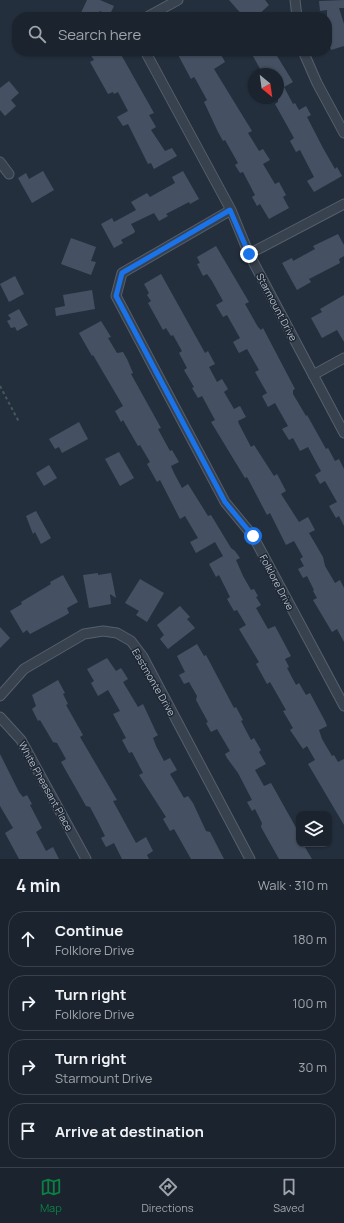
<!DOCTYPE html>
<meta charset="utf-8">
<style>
body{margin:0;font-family:Manrope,sans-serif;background:#242b36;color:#f1f3f6}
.controls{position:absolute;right:12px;bottom:12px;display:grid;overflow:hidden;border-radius:8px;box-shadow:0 1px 3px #0004}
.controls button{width:36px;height:36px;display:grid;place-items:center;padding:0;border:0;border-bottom:1px solid #39404a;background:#1b232e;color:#f1f3f6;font:20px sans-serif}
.compass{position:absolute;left:248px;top:68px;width:36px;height:36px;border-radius:50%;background:#1b232e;box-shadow:0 1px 3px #0004;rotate:151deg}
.stop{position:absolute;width:12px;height:12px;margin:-9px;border:3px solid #1a73e8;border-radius:50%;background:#fff}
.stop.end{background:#1a73e8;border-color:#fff;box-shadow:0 1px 4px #0008}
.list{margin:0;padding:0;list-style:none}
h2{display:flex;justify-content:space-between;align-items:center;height:52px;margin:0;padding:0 16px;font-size:17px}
h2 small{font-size:13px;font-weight:400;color:#a0a4aa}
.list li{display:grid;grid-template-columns:26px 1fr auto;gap:12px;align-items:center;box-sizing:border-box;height:56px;margin:0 8px 8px;padding:0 8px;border:1px solid #39404a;border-radius:16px}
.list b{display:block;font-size:15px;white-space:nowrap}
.list p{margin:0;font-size:13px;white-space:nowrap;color:#a0a4aa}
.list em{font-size:13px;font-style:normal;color:#a0a4aa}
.icon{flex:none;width:22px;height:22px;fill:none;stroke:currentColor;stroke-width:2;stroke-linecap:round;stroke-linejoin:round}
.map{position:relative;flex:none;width:344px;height:859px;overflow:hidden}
.search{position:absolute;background:#1b232e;box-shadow:0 1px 3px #0004;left:12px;right:12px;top:12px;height:44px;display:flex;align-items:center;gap:10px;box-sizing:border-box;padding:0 14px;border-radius:16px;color:#a0a4aa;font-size:15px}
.sheet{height:308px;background:#1b232e}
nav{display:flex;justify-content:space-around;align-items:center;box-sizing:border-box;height:56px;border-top:1px solid #39404a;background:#1b232e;font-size:11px;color:#a0a4aa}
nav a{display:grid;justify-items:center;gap:2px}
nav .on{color:#0b8043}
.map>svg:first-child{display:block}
.building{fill:#455162}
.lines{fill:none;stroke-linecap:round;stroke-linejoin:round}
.minor-casing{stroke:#565f6c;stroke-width:11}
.path{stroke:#44595c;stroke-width:2;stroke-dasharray:3 3;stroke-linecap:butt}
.minor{stroke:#38414e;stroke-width:9}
.route{stroke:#1a73e8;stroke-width:5}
.labels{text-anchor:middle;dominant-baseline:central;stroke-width:3;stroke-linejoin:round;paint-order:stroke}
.street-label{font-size:10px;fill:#b4bcc9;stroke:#1d2633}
</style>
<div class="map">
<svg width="344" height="859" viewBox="0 0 344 859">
<rect width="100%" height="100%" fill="#242f3e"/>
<path class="building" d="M87,0H100L114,6L109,16L100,11L94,17H79Z
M229,0H265L269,5L256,17H244Z
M344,0V8H339L344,24V46L331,50L327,39V10L320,11L319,1Z
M88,51H119L154,113L149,115L156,127L151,130L165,151L172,148L177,156L154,169L151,163L148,164L128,124L123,126L117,117L128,111L118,92L114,94L113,92L108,94L90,62L94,60Z
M176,51H219L225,62L214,69L252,131L248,133L259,151L263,149L270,160L263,164L275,184L279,182L286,195L283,197L289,208L269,219L260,204L257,206L252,197L255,195L243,172L240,173L235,165L238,163L225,140L223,141L218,132L204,102L207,100L196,80L194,77L191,79Z
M250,51H274L293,82L284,87L293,104L295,103L299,110L306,106L311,115L307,117L323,148L335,169L337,167L342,176L314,192L307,181L314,177L300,150L296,152L290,141L294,138L275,104L278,102V74H263Z
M9,81L19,93L11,100L16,106L5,116L0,110V88Z
M43,171L54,190L32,203L18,178L26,173L29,179Z
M183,171L199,199L190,204L189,202L166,214L168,216L159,221L154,213L131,224L135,231L134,233L121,240L123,243L114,248L101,224L112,218L114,222L136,210L131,202L147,193L150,197L175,183L172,177Z
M338,234L344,245V256L339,259L340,263L309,279L311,282L297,290L282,263L292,258L293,261L315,249L313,246Z
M71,238L96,247L91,261L96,262L91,275L61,264Z
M216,246L249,302L245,304L258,327L261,330L263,328L295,389L293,390V394L306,416L307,415L326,449L328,448L335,461L339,459L344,469V526L339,516L336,518L329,506L337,502L325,481L320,484L315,475L321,471L308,447L300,451L293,438L289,440L282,429L288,426L275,403L268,407L262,396L267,393L255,372L259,370L247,349L239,353L233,342L240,338L227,315L223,317L216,305L223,301L212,281L207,274L203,276L197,264L200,263L197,257Z
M161,274L205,353L208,351L215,364L209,367L217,382L222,379L228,389L224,392L234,409L240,406L246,417L238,421L239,424L251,447L254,445L274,476L277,474L286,491L281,494L299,522L308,517L315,530L309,533L323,557L325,566L335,583L340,580L344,588V642L337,629L332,632L313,600L317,598L313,591L314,590L307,576L303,578L298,569L304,566L300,559L303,557L294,541L286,545L270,513L267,515L247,477L245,478L211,422L215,420L202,396L198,398L192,388L194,387L184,370L187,368L179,353L182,351L173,335L171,336L166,328L163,330L148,303L151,301L147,295L149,293L144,284Z
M15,276L24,294L9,302L0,284Z
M92,290L95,309L56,316L55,308L65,306L63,295Z
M344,295V342L337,330L322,338L311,318L322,312L320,309Z
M19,309L28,325L17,331L15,327L11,328L7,321L11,319L8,315Z
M101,321L111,337L108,338L117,353L123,352L127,359L133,373L131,374L161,428L158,429L170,451L172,450L179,462L171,466L174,473L182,488L188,484L208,516L211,515L231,548L235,551L240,558L236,560L243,576L251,590L254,589L258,596L256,597L261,605L256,608L268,629L275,626L291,656L285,659L289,667L287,668L296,685L299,683L306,695L310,693L325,721L327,726L319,730L322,739L332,756L334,755L338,762L344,759V825L308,764L315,760L307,746L303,749L290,730L293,728L283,711L286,710L270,682L267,684L256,664L259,662L239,629L246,625L237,610L234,611L227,599L230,597L219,575L216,577L209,564L223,556L215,542L196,553L190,542L198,538L185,516L180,519L160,480L157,482L147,464L150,462L140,445L138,446L123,420L121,422L115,411L123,406L93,355L92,356L80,335L79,333Z
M79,422L88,439L62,453L59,447L55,449L49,439Z
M119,452L134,478L120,486L105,459Z
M49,465L57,478L44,486L36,473Z
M36,511L51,538L41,544L35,532L33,534L26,516Z
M98,573V575L111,573L116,598L110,594L111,604L89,608L83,575Z
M63,575L78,602L67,608L69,613L66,615L30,634L27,630L23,633L10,611L22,604L21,602L51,584L50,582Z
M140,579L164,593L147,622L136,615L139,611L125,603Z
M180,606L190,617L187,619L195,628L168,649L160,639L164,635L157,625Z
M0,627L10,638L0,648Z
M197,644L204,656L206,655L234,708L236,707L243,720L241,721L251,740L254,738L261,750L259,752L266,764L255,770L264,786L271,783L299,833V844H303L312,859H279L261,827L262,823L255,809L252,811L247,802L252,800L238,773L227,758L225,754L230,751L217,729L211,732L206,723L208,722L196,700L197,696L189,682L184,684L179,675L185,672L177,656Z
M107,658L116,671L121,668L123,671L128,679L123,682L138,707L143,704L156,732L158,735L153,738L156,746L164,761L170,758L177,770L170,774L184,798L188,796L193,803L206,831L210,832L224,859H191L174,829L170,831L163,819L166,817L139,775L143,773L132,752L129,753L122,740L126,738L113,714L120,711L108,690L98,696L91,683L94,681L87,669Z
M58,680L65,693L63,694L68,704L66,705L83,735L80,737L117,800L113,801L136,843L146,837L153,851L147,855L149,859H122L114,843L106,847L101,838L105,836L99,824L90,807L86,806L61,762L66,759L57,743L53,742L40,720L38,721L32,709L36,706L32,695Z
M0,754L19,792L23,797L27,795L32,804L30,805L42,828L36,832L46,851L53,847L59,859H19L5,833L13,828L0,806Z"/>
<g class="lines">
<g class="minor-casing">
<path id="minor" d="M295,0L297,17
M147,17L178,0
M145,51L231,210L249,254L344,433
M303,51L317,83L344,133
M0,162L9,174
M231,210L122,273L116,296L225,502L253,536L344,706
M249,254L344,204
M313,375L344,358
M0,696L24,669L84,634L103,631L117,633L131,641L143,657L250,859
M0,717L21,740L86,859"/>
</g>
<path class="path" d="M0,386L19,422"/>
<use href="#minor" class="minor"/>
</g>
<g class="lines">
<path class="route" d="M249,254L230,210L122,273L116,296L225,502L253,536"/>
</g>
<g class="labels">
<g class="street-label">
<text transform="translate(277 307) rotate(62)">Starmount Drive</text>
<text transform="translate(277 582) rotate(62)">Folklore Drive</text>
<text transform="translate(154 682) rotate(60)">Eastmonte Drive</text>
<text transform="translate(46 786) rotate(61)">White Pheasant Place</text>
</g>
</g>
</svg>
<div class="controls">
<button><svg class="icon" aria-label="layers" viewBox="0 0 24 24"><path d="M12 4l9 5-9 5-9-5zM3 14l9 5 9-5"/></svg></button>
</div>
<svg class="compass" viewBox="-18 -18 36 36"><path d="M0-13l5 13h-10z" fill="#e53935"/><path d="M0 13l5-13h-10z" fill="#a0a4aa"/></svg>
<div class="stop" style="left:253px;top:536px"></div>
<div class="stop end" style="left:249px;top:254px"></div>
<div class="search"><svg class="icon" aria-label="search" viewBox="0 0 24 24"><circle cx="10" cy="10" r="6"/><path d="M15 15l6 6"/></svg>Search here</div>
</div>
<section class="sheet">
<h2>4 min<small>Walk · 310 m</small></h2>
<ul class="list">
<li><svg class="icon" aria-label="ahead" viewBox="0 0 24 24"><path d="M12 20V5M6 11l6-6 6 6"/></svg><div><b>Continue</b><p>Folklore Drive</p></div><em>180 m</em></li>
<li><svg class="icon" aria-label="right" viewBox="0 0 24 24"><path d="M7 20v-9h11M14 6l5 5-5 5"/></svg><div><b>Turn right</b><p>Folklore Drive</p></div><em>100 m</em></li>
<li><svg class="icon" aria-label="right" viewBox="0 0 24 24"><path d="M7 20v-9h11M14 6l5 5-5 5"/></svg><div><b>Turn right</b><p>Starmount Drive</p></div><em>30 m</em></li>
<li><svg class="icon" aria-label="arrive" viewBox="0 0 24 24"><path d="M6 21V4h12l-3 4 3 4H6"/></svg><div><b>Arrive at destination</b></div></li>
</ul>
</section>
<nav>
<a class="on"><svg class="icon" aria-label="map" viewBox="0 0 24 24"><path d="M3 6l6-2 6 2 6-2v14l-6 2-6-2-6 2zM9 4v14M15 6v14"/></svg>Map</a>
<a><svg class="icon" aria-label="directions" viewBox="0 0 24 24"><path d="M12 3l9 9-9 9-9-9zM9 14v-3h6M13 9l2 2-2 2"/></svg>Directions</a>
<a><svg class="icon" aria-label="saved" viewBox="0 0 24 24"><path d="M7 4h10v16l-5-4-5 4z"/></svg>Saved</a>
</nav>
